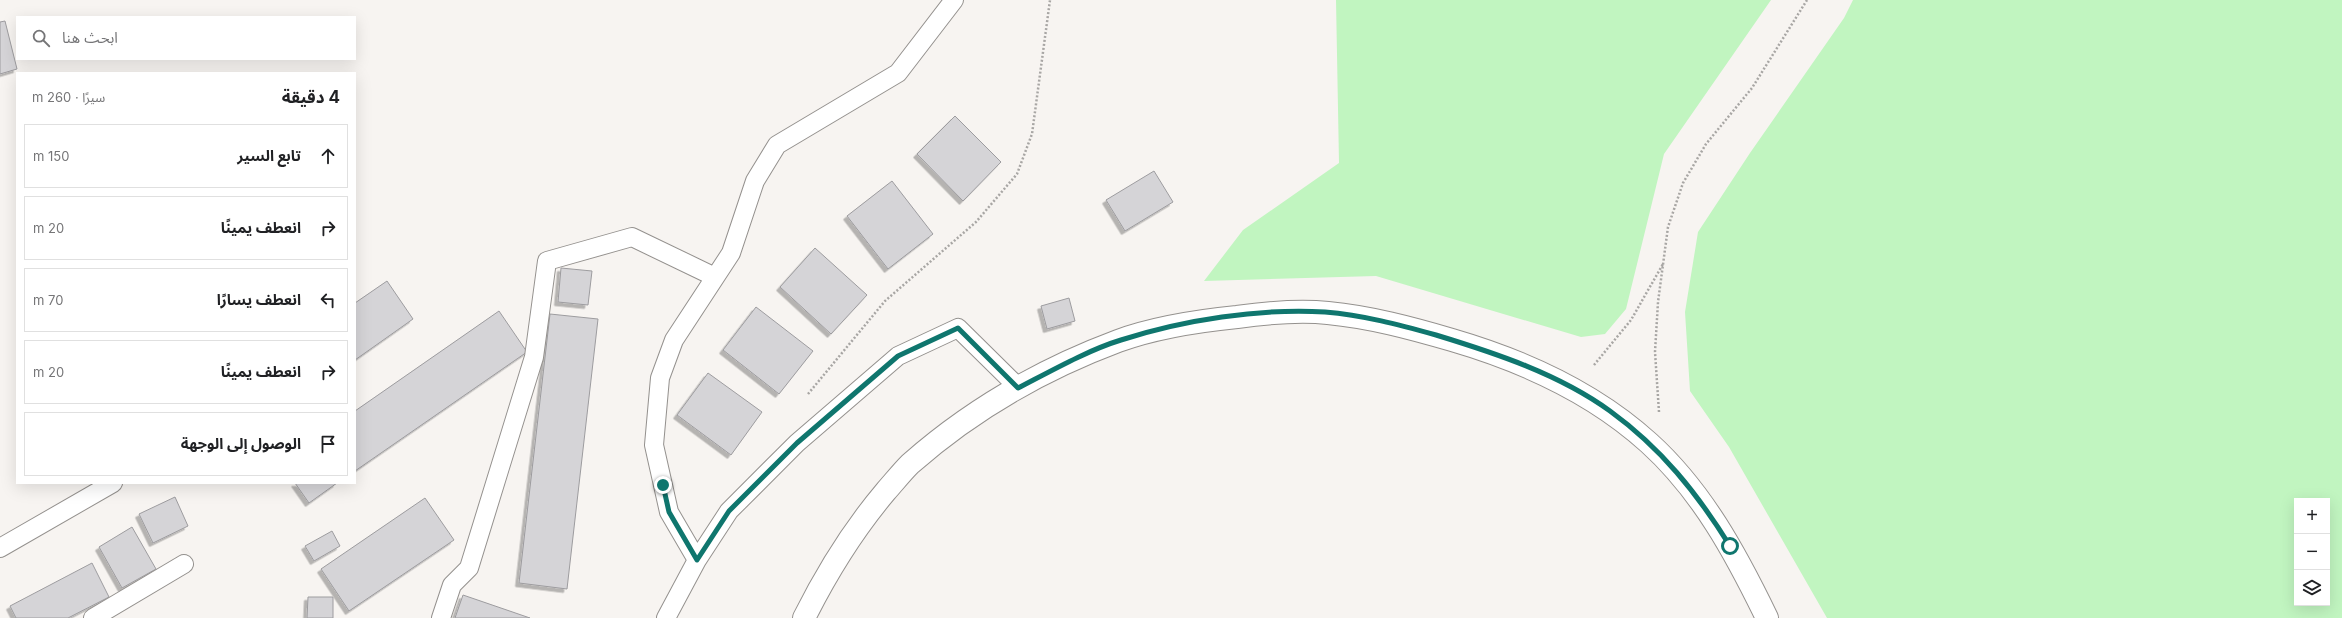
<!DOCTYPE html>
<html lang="ar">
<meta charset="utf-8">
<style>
body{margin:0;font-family:Inter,"Noto Sans Arabic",sans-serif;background:#f6f6f6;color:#202124;direction:rtl}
.controls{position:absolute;right:12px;bottom:12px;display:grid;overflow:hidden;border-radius:0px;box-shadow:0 4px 16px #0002}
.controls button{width:36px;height:36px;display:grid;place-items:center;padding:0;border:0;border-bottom:1px solid #e0e0e0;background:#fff;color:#202124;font:20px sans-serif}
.stop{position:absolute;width:12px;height:12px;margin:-9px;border:3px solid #0f766e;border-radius:50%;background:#fff}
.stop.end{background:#0f766e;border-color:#fff;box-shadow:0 1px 4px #0008}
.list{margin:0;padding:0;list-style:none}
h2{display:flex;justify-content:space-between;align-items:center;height:52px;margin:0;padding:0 16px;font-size:17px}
h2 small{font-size:13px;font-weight:400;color:#757577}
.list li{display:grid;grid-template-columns:26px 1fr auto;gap:12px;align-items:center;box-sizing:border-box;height:64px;margin:0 8px 8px;padding:0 8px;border:1px solid #e0e0e0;border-radius:0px}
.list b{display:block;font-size:15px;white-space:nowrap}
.list em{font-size:13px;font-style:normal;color:#757577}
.icon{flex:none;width:22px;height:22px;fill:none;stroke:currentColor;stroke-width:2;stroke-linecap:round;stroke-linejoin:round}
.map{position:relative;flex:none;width:2342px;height:618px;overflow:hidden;direction:ltr}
.search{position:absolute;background:#fff;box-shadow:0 4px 16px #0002;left:16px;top:16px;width:340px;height:44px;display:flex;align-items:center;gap:10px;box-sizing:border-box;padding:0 14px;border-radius:0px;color:#757577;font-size:15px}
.panel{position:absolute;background:#fff;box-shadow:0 4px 16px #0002;left:16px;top:72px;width:340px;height:412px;border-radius:0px;direction:rtl}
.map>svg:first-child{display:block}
.green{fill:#c1f5c0;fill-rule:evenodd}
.building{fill:#d5d4d7;stroke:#9d9c9f;filter:url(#shadow)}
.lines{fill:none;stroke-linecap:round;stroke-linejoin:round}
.lane-casing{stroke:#94918e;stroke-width:20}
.primary-casing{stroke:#94918e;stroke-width:24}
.path{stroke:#a8a6a4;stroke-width:2.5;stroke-dasharray:2 2;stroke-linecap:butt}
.lane{stroke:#fff;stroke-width:18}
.primary{stroke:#fff;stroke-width:22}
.route{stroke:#0f766e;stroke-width:5}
</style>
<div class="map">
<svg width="2342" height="618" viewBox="0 0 2342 618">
<defs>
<filter id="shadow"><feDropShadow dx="-3.5" dy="3.5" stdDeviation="0" flood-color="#0004"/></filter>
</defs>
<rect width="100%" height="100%" fill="#f7f4f1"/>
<path class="green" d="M1336,0H1771L1664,154L1626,309L1605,334L1581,337L1376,276L1204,281L1243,230L1339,163Z
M1853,0H2342V618H1827L1729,447L1690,391L1685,312L1698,232L1750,153L1844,18ZM2297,501H2327V603H2297Z"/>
<path class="building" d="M5,21L17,69L0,74V22Z
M955,116L1001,162L963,201L917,154Z
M1154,171L1173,202L1125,231L1106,200Z
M892,181L933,234L888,269L847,216Z
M815,248L867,295L831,334L780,287Z
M561,268L592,271L588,305L558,302Z
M387,281L413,319L355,360V303Z
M1069,298L1075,321L1047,329L1041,306Z
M756,307L813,351L779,394L723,350Z
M499,311L527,352L355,471V411Z
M550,314L598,319L567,589L519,583Z
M708,373L762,412L731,455L677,415Z
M295,483H337L309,503Z
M175,497L188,526L153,543L139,514Z
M425,498L454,540L349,611L321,569Z
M132,527L156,569L122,588L99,547Z
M332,531L340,546L314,561L305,546Z
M92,563L109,597L68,618H16L10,606Z
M463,595L530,618H455Z
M308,597H333V618H307Z"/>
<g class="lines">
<g class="lane-casing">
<path id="lane" d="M0,548L113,483
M697,560L669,512L654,445L660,378L674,340L731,253L755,181L777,145L898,73L954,0
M93,618L184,564
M441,618L452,585L469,568L534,357L547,261L632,237L715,277
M666,618L697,560L729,511L797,443L898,356L958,328L1019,388"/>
</g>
<g class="primary-casing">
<path id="primary" d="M804,618C827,572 853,530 886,491C894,482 902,472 910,464C970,411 1043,369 1118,341C1156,327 1197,321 1237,317C1266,313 1298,310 1328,313C1370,317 1411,328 1452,340C1524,361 1593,392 1649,443C1702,491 1736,554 1767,618"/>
</g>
<path class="path" d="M1594,365L1631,320L1663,264
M808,394L885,301L976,222L1017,174L1032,134L1050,0
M1659,412L1655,352L1658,302L1668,227L1683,183L1706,144L1752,88L1807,0"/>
<use href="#lane" class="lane"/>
<use href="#primary" class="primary"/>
</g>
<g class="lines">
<path class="route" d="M663,485L669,512L697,560L729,511L797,443L898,356L958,328L1018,388C1049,372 1088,350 1121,340C1183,320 1260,308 1325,312C1363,315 1400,325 1436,335C1495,353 1559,374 1610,411C1661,448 1697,493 1730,546"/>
</g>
</svg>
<div class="controls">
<button>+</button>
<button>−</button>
<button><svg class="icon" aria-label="layers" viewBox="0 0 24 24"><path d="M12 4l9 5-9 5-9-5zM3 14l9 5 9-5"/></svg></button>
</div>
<div class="stop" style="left:1730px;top:546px"></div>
<div class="stop end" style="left:663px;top:485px"></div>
<div class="search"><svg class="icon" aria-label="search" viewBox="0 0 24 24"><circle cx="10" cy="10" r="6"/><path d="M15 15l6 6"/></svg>ابحث هنا</div>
<section class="panel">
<h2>4 دقيقة<small>سيرًا · 260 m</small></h2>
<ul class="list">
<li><svg class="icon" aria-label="ahead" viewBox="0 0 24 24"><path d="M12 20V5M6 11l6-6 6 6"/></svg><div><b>تابع السير</b></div><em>150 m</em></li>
<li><svg class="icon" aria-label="right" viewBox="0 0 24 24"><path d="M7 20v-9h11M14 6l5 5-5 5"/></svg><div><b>انعطف يمينًا</b></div><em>20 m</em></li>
<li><svg class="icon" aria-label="left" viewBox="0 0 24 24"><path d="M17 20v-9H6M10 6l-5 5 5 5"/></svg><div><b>انعطف يسارًا</b></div><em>70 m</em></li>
<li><svg class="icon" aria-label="right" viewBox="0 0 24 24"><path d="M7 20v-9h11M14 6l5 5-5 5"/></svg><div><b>انعطف يمينًا</b></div><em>20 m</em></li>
<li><svg class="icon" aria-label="arrive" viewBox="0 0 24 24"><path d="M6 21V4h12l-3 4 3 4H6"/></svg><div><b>الوصول إلى الوجهة</b></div></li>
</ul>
</section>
</div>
